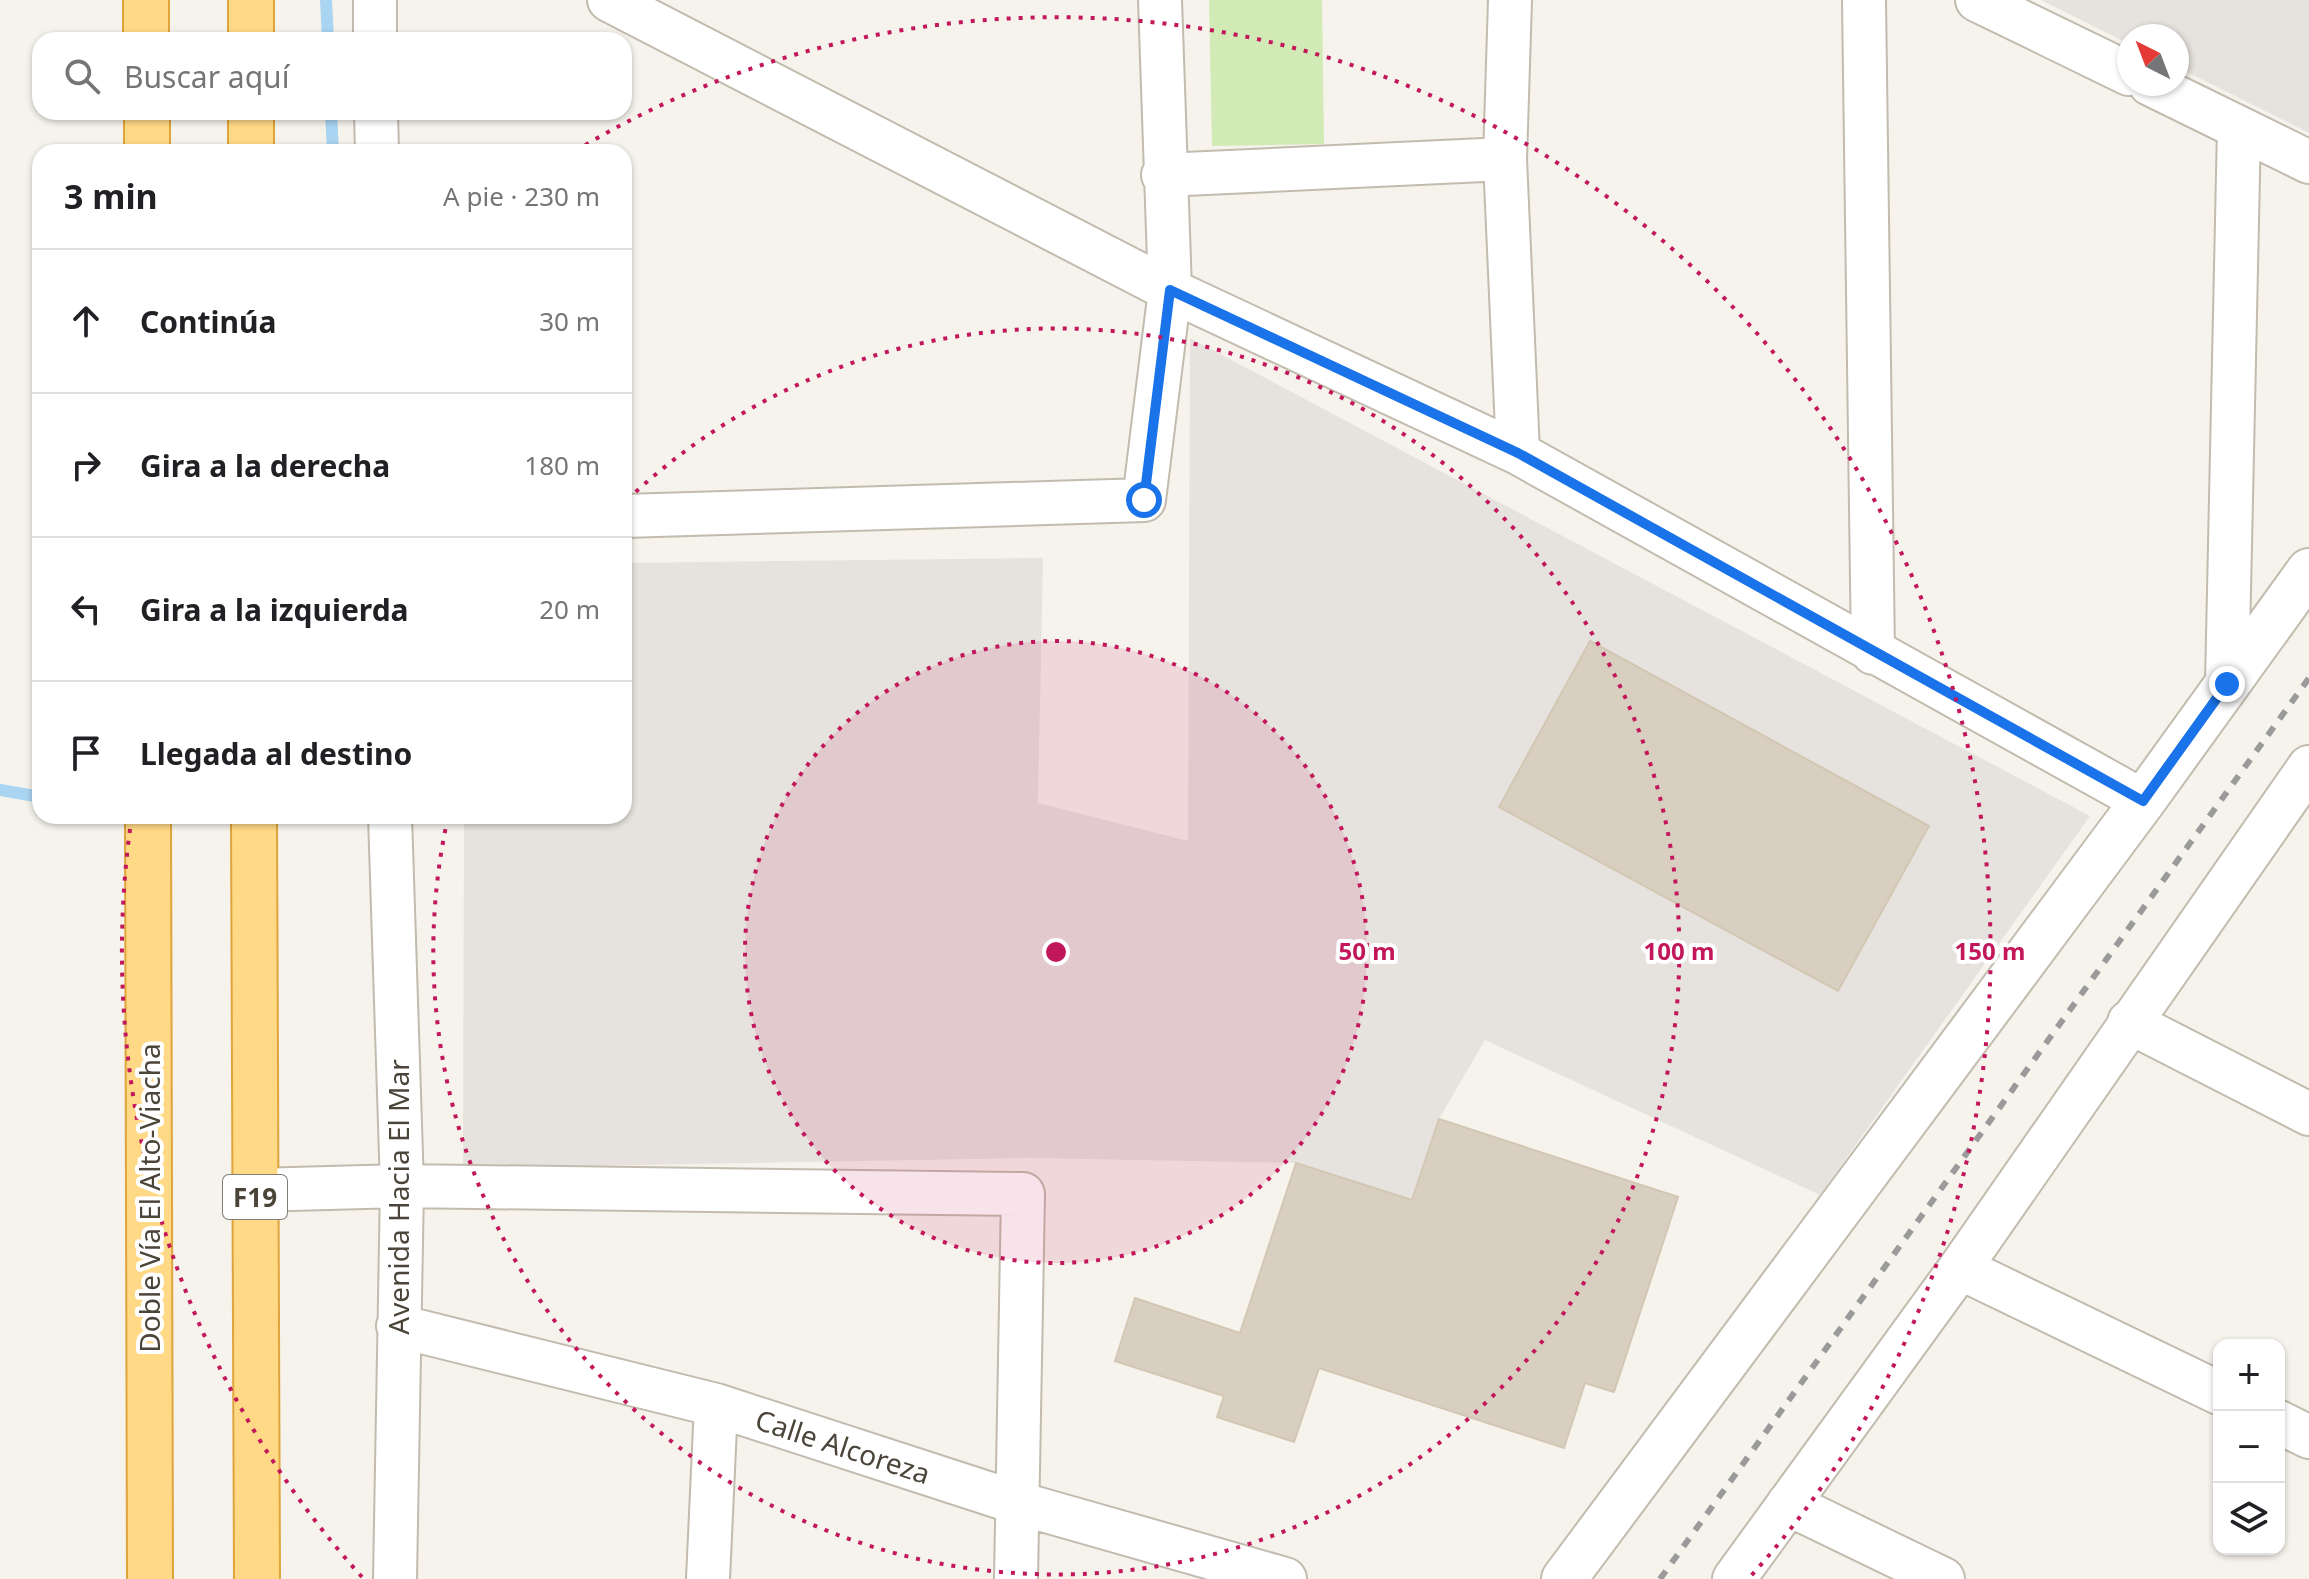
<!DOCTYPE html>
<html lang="es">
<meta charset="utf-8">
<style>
body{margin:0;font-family:"Noto Sans",sans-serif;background:#f2f2f2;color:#202124}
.controls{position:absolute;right:24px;bottom:24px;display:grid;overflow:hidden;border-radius:16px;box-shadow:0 2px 6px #0004}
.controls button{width:72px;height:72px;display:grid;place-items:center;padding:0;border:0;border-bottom:2px solid #e0e0e0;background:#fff;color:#202124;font:40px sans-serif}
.compass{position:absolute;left:2117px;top:24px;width:72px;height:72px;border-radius:50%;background:#fff;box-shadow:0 2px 6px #0004;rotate:318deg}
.stop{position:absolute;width:24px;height:24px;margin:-18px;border:6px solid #1a73e8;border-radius:50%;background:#fff}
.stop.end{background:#1a73e8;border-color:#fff;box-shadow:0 2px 8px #0008}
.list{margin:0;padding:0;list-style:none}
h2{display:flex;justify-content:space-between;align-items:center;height:104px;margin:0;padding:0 32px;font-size:34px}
h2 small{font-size:26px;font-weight:400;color:#757577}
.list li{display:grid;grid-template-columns:52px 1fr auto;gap:24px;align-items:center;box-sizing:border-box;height:144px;padding:0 32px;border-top:2px solid #e0e0e0}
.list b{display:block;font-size:30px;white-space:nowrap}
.list em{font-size:26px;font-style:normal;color:#757577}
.icon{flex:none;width:44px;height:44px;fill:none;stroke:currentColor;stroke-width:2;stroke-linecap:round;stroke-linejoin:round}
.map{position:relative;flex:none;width:2309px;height:1579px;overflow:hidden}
.search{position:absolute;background:#fff;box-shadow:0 2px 6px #0004;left:32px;top:32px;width:600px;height:88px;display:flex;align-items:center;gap:20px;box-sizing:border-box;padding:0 28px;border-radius:24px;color:#757577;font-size:30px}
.panel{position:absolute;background:#fff;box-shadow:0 2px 6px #0004;left:32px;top:144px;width:600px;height:680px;border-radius:24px}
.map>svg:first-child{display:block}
.industrial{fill:#e6e2dd}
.green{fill:#d2eab5}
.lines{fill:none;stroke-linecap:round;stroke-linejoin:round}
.stream{stroke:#a9d4f2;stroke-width:12}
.building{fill:#d8cfc1;stroke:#d3c7b4;stroke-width:2}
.minor-casing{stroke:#c2bbae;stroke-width:46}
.tertiary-casing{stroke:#c2bbae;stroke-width:48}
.trunk-casing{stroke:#e0a43c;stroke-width:48}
.minor{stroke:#fff;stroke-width:42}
.tertiary{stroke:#fff;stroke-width:44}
.trunk{stroke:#ffd985;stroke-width:44}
.rail{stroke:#9a9a9a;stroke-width:6;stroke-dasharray:10 10;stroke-linecap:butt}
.route{stroke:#1a73e8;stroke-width:10}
.ring{fill:none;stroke:#c2185b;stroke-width:4;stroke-dasharray:4 8}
.labels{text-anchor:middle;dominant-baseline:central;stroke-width:8;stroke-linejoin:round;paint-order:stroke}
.shield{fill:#fff;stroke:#817c74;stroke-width:2}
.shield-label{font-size:26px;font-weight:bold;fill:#4b4439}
.street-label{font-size:28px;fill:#4b4439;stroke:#fff}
.centre{fill:#c2185b;stroke:#fff;stroke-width:4}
.ring-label{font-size:24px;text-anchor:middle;font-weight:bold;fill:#c2185b;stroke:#fff;stroke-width:8;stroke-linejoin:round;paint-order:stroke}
</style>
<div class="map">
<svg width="2309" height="1579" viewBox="0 0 2309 1579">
<rect width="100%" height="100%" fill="#f6f3ec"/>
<path class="industrial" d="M2041,0H2309V133L2177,67V36H2129V44Z
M1190,338L2090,816L1820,1195L1485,1040L1439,1119L1412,1200L1296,1163L1028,1158L463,1168L464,816H624V563L1043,558L1038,803L1188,841Z"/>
<path class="green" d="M1209,0H1322L1324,144L1212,146Z"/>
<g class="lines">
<path class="stream" d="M326,0L328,40
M331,112L333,152
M0,790L35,796"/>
</g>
<path class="building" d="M1590,641L1929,826L1838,991L1499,807Z
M1439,1119L1678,1197L1614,1392L1585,1383L1564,1448L1319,1368L1294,1442L1217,1417L1224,1396L1115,1361L1135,1298L1240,1333L1296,1163L1412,1200Z"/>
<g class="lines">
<g class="minor-casing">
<path id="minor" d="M375,0V40
M609,0L1170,290L1518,453L2143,801
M1510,0L1505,159L1518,453
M1864,0L1873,653
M1977,0L2129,74
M2150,84L2309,162
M376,112L377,152
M1163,175L1505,159
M624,516L1144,500L1170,290L1160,0
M2227,684L2239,128
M390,816L402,1186L395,1579
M2129,1022L2309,1114
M255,1190L402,1186L1023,1194L1016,1579
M1960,1268L2219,1393
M398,1326L716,1405L1018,1503L1285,1579
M2279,1422L2309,1437
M1788,1504L1943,1579
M708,1579L716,1405
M1734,1579L1960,1268L2309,767"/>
</g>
<g class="tertiary-casing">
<path id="tertiary" d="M1564,1579L2143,801L2309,571"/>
</g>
<g class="trunk-casing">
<path id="trunk" d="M146,0V40
M251,0V40
M147,112V152
M251,112V152
M148,816L150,1579
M254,816L257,1579"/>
</g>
<use href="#minor" class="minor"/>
<use href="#tertiary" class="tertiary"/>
<use href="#trunk" class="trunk"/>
<path class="rail" d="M1660,1579L2309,678"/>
</g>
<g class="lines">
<path class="route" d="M1144,500L1170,290L1518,453L2143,801L2227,684"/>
</g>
<circle cx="1056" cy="952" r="311" fill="#c2185b" fill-opacity=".12"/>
<g class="ring">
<circle cx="1056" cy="952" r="311"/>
<path d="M627 500A623 623 0 1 1 448 817"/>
<path d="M362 1577A934 934 0 0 1 131 822M575 151A934 934 0 0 1 1750 1577"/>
</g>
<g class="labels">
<rect class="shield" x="223" y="1175" width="64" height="44" rx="6"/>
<g class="shield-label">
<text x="255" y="1197">F19</text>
</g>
<g class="street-label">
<text transform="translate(398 1197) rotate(-90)">Avenida Hacia El Mar</text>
<text transform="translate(149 1198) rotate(-90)">Doble Vía El Alto-Viacha</text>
<text transform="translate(843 1446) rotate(18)">Calle Alcoreza</text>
</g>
</g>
<circle cx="1056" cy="952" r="12" class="centre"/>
<g class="ring-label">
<text x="1367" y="960">50 m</text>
<text x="1679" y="960">100 m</text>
<text x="1990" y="960">150 m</text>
</g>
</svg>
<div class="controls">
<button>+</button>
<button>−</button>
<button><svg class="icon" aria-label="layers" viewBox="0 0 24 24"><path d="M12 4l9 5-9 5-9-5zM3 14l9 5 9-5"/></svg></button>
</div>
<svg class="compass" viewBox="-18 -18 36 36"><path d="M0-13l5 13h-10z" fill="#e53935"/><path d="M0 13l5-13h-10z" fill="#757577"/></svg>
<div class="stop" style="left:1144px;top:500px"></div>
<div class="stop end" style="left:2227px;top:684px"></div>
<div class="search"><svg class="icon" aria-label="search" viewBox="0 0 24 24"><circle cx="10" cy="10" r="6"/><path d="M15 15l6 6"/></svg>Buscar aquí</div>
<section class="panel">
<h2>3 min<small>A pie · 230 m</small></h2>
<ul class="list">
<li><svg class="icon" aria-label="ahead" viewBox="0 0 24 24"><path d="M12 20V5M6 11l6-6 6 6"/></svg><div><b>Continúa</b></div><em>30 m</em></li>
<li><svg class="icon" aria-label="right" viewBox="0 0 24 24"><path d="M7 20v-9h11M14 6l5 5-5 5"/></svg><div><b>Gira a la derecha</b></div><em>180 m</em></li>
<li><svg class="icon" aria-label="left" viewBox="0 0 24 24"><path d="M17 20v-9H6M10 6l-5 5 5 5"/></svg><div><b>Gira a la izquierda</b></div><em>20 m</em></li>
<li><svg class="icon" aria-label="arrive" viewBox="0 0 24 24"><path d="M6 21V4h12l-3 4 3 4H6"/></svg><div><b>Llegada al destino</b></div></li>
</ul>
</section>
</div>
